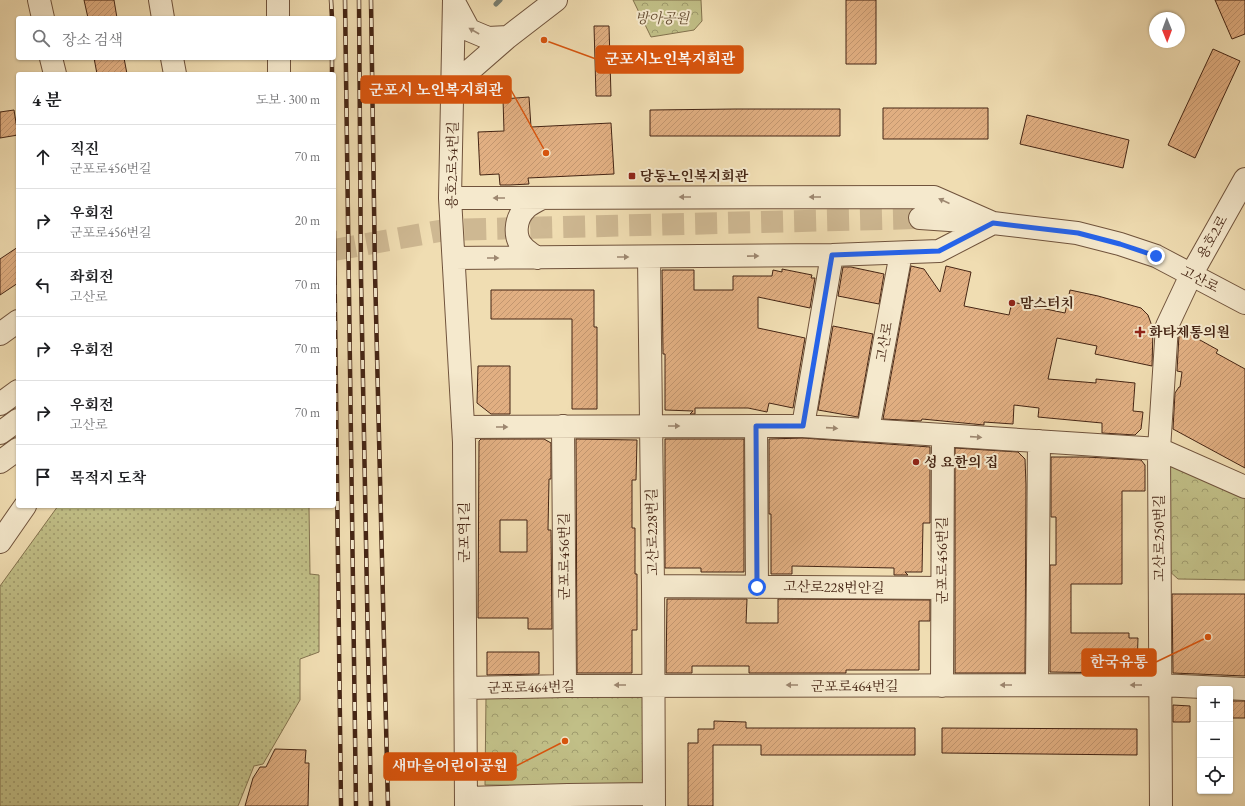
<!DOCTYPE html>
<html lang="ko">
<meta charset="utf-8">
<style>
body{margin:0;font-family:"EB Garamond","Noto Serif KR",serif;background:#f6f6f6;color:#202124}
.controls{position:absolute;right:12px;bottom:12px;display:grid;overflow:hidden;border-radius:4px;box-shadow:0 1px 3px #0004}
.controls button{width:36px;height:36px;display:grid;place-items:center;padding:0;border:0;border-bottom:1px solid #e0e0e0;background:#fff;color:#202124;font:20px sans-serif}
.compass{position:absolute;left:1149px;top:12px;width:36px;height:36px;border-radius:50%;background:#fff;box-shadow:0 1px 3px #0004;rotate:179deg}
.stop{position:absolute;width:12px;height:12px;margin:-9px;border:3px solid #2563eb;border-radius:50%;background:#fff}
.stop.end{background:#2563eb;border-color:#fff;box-shadow:0 1px 4px #0008}
.list{margin:0;padding:0;list-style:none}
h2{display:flex;justify-content:space-between;align-items:center;height:52px;margin:0;padding:0 16px;font-size:17px}
h2 small{font-size:13px;font-weight:400;color:#757577}
.list li{display:grid;grid-template-columns:26px 1fr auto;gap:12px;align-items:center;box-sizing:border-box;height:64px;padding:0 16px;border-top:1px solid #e0e0e0}
.list b{display:block;font-size:15px;white-space:nowrap}
.list p{margin:0;font-size:13px;white-space:nowrap;color:#757577}
.list em{font-size:13px;font-style:normal;color:#757577}
.icon{flex:none;width:22px;height:22px;fill:none;stroke:currentColor;stroke-width:2;stroke-linecap:round;stroke-linejoin:round}
.map{position:relative;flex:none;width:1245px;height:806px;overflow:hidden}
.search{position:absolute;background:#fff;box-shadow:0 1px 3px #0004;left:16px;top:16px;width:320px;height:44px;display:flex;align-items:center;gap:10px;box-sizing:border-box;padding:0 14px;border-radius:4px;color:#757577;font-size:15px}
.panel{position:absolute;background:#fff;box-shadow:0 1px 3px #0004;left:16px;top:72px;width:320px;height:436px;border-radius:4px}
.map>svg:first-child{display:block}
.grass{fill:url(#grass-dots);stroke:#83724e}
.forest{fill:url(#forest-crowns);stroke:#83724e}
.lines{fill:none;stroke-linecap:round;stroke-linejoin:round}
.stream{stroke:#787f72;stroke-width:5}
.building{fill:url(#building-hatch);stroke:#452514;fill-rule:evenodd}
.minor-tunnel{stroke:#ceb892;stroke-width:22;stroke-dasharray:22 11;stroke-linecap:butt}
.minor-casing{stroke:#70533c;stroke-width:24}
.minor{stroke:#f5e9cd;stroke-width:22}
.rail-casing{stroke:#452514;stroke-width:4.5}
.rail{stroke:#f5e9cd;stroke-width:3;stroke-dasharray:9;stroke-linecap:butt}
.oneway{fill:#9d8770}
.route{stroke:#2563eb;stroke-width:5}
.poi-dot{fill:#8f2418;stroke:#f5e9cd;stroke-width:1.5}
.labels{text-anchor:middle;dominant-baseline:central;stroke-width:4;stroke-linejoin:round;paint-order:stroke}
.park-label{font-size:14px;font-style:italic;fill:#644c31;stroke:#f5e9cd}
.street-label{font-size:14px;fill:#452514;stroke:#f5e9cd}
.poi-label{font-size:14px;font-weight:bold;fill:#452514;stroke:#f5e9cd;text-anchor:start}
.leader{fill:none;stroke:#d8540d;stroke-width:1.5}
.callout-dot{fill:#d8540d;stroke:#f5e9cd;stroke-width:1.5}
.callout{fill:#d8540d;stroke:#d8540d;stroke-width:1.5}
.callout-label{font-size:15px;text-anchor:middle;font-weight:bold;fill:#fff}
</style>
<div class="map">
<svg width="1245" height="806" viewBox="0 0 1245 806">
<defs>
<pattern id="grass-dots" width="8" height="8" patternUnits="userSpaceOnUse"><rect width="8" height="8" fill="#c1bf87"/><path d="M2 2h.1M6 6h.1" fill="none" stroke="#9f9b6d" stroke-width="1.8" stroke-linecap="round"/></pattern>
<pattern id="forest-crowns" width="20" height="18" patternUnits="userSpaceOnUse"><rect width="20" height="18" fill="#c1bf87"/><path d="M2 6a3 3 0 1 1 6 0M12 15a3 3 0 1 1 6 0" fill="none" stroke="#9f9b6d"/></pattern>
<pattern id="building-hatch" width="6" height="6" patternUnits="userSpaceOnUse"><rect width="6" height="6" fill="#e1af82"/><path d="M-1 1l2-2M0 6l6-6M5 7l2-2" fill="none" stroke="#c2966f"/></pattern>
</defs>
<rect width="100%" height="100%" fill="#f0ddb2"/>
<filter id="stains"><feTurbulence type="fractalNoise" baseFrequency=".005" numOctaves="4"/><feColorMatrix values="0 0 0 0 .2 0 0 0 0 .09 0 0 0 0 .02 0 0 0 .5 -.17"/></filter>
<radialGradient id="worn" r=".72"><stop offset=".6" stop-color="#630" stop-opacity="0"/><stop offset="1" stop-color="#630" stop-opacity=".3"/></radialGradient>
<path class="grass" d="M58,506H309L310,574L319,575V652L300,659V700L263,764L254,766L238,806H0V586Z"/>
<path class="forest" d="M633,0H701L702,21L694,30L651,37Z
M1178,464L1245,493V580L1178,579L1167,569L1164,470Z
M486,696L646,697L645,786L485,785Z"/>
<g class="lines">
<path class="stream" d="M496,4L500,0"/>
</g>
<path class="building" d="M84,0H114L117,18H88Z
M846,0H876V64H846Z
M1215,0H1245V34L1232,39Z
M594,26H609L611,96H596Z
M1213,49L1240,61L1195,158L1168,145Z
M94,58H124L127,74H97Z
M529,97L531,127L611,123L614,174L528,178L529,184L510,185H500L499,174L480,175L478,132L504,131L503,99Z
M883,108H988V139H883Z
M735,109H840V136H650V110Z
M14,110L18,135L0,138V112Z
M1027,115L1129,140L1123,168L1020,144Z
M18,247V283L0,295V259Z
M911,266L924,269L940,292L946,266L971,272L964,306L1009,315L1012,302L1065,313L1070,290L1098,296L1141,308L1148,315L1153,329L1152,366L1095,354L1097,346L1057,338L1048,379L1096,383V379L1135,383L1133,411L1143,412L1141,429L1135,435L1102,433V423L1038,417L1039,408L1014,405L1013,424L984,422V425L922,419L921,421L883,419Z
M843,267H851L884,274L879,304L838,296Z
M782,269L812,275L811,278H815L810,308L758,297V328L805,338L793,408L769,403L767,412L748,408H695V414H690L693,411L665,410V354H663L662,270H694V290H733V276H772L773,270L782,272Z
M491,290H594V327H597V409H572V319H491Z
M833,326L873,334L858,417L818,410Z
M1182,330L1218,350L1216,353L1245,369V468L1173,429L1175,393L1179,387H1180L1182,372L1177,371L1179,335Z
M478,366H510V414H491L477,403Z
M803,438L930,447V523H923L922,572H905L908,575H894V568L792,566V574H771V514H769V439Z
M481,439H544L551,443V479H549L548,530H551L552,629H528V618H478L479,441ZM500,520H527V552H500Z
M576,439L637,440L636,480H632V528H635V574H637V630H632V673H577Z
M665,439H744V572H701V568H665Z
M955,448L1018,452L1025,459L1026,485L1025,673H955Z
M1051,457H1086L1141,460L1145,465V491H1122V584H1071V633H1129V638H1138L1137,667H1115V673L1050,672V565H1056V517H1051Z
M1172,594H1245V676L1173,673Z
M667,599H747L746,623H778V599L930,600V621H919V670H846V673H749V666H692V673H666Z
M487,652H539V674L487,675Z
M1230,701H1245V718H1230Z
M1173,705L1190,706V722H1173Z
M714,721L746,722V728H915V755H761V745H713V806H688V743H698V729H714Z
M942,728L1137,729V755L942,753Z
M275,749L306,750L305,763H309L308,806H245L253,778L260,767H266Z"/>
<g class="lines">
<path class="minor-tunnel" d="M334,250L445,230L920,218"/>
<g class="minor-casing">
<path id="minor" d="M39,0L43,18
M160,0L163,18
M278,0V18
M454,0L450,198L464,442L466,806
M454,2L469,30L488,38L508,37
M51,58L55,74
M172,58L175,74
M279,74V58
M453,85L508,37L556,0
M450,198L934,197L993,223
M920,218L993,223L1077,233L1120,244L1156,256L1245,303
M649,257L653,586L654,806
M454,258L832,255L939,251L993,223
M537,258C533,255 528,252 524,248C513,238 515,218 526,208C530,204 537,201 542,198
M0,334L18,321
M0,404L18,391
M563,426L565,686
M756,426L757,587
M803,426L832,255
M463,427L803,426L1159,449L1245,487
M868,430L901,253
M0,433L18,420
M0,462L18,449
M0,542L25,506
M653,586L942,588
M1037,685L1039,441
M942,686L943,435
M466,688L565,686L1160,685L1245,689
M467,798L568,795L653,794
M1161,806L1159,449L1167,326L1191,275L1245,179"/>
</g>
<use href="#minor" class="minor"/>
<g class="rail-casing">
<path id="rail" d="M331,0L332,18
M345,0L356,806
M359,0L361,277L371,806
M371,0L375,272L388,806
M332,58V74
M334,231L341,806"/>
</g>
<use href="#rail" class="rail"/>
</g>
<defs><path id="oneway-solid" d="M-6-.8H1V-3.2L6.5 0L1 3.2V.8H-6Z"/></defs>
<g class="oneway">
<use href="#oneway-solid" transform="translate(474 31) rotate(-150)"/>
<use href="#oneway-solid" transform="translate(685 197) rotate(180)"/>
<use href="#oneway-solid" transform="translate(815 197) rotate(180)"/>
<use href="#oneway-solid" transform="translate(499 198) rotate(180)"/>
<use href="#oneway-solid" transform="translate(944 201) rotate(-156)"/>
<use href="#oneway-solid" transform="translate(753 256) rotate(-1)"/>
<use href="#oneway-solid" transform="translate(623 257)"/>
<use href="#oneway-solid" transform="translate(493 258)"/>
<use href="#oneway-solid" transform="translate(674 426)"/>
<use href="#oneway-solid" transform="translate(502 427)"/>
<use href="#oneway-solid" transform="translate(832 428) rotate(4)"/>
<use href="#oneway-solid" transform="translate(976 437) rotate(4)"/>
<use href="#oneway-solid" transform="translate(620 685) rotate(180)"/>
<use href="#oneway-solid" transform="translate(792 685) rotate(-180)"/>
<use href="#oneway-solid" transform="translate(1006 685) rotate(180)"/>
<use href="#oneway-solid" transform="translate(1136 685) rotate(180)"/>
</g>
<g class="lines">
<path class="route" d="M757,587L756,426H803L832,255L939,251L993,223L1078,233L1120,244L1156,256"/>
</g>
<g class="poi-dot">
<rect x="628" y="172" width="8" height="8" rx="2"/>
<circle cx="1012" cy="303" r="4"/>
<path d="M1138 326h4v4h4v4h-4v4h-4v-4h-4v-4h4z"/>
<circle cx="916" cy="462" r="4"/>
</g>
<g class="labels">
<g class="park-label">
<text x="662" y="18">방아공원</text>
</g>
<g class="street-label">
<text transform="translate(452 165) rotate(-89)">용호2로54번길</text>
<text transform="translate(1212 237) rotate(-61)">용호2로</text>
<text transform="translate(1200 279) rotate(27)">고산로</text>
<text transform="translate(884 342) rotate(-80)">고산로</text>
<text transform="translate(464 532) rotate(-90)">군포역1길</text>
<text transform="translate(652 532) rotate(-91)">고산로228번길</text>
<text transform="translate(1159 538) rotate(-90)">고산로250번길</text>
<text transform="translate(564 556) rotate(-90)">군포로456번길</text>
<text transform="translate(942 560) rotate(-90)">군포로456번길</text>
<text transform="translate(834 587) rotate(1)">고산로228번안길</text>
<text x="855" y="686">군포로464번길</text>
<text transform="translate(531 687) rotate(-1)">군포로464번길</text>
</g>
<g class="poi-label">
<text x="640" y="176">당동노인복지회관</text>
<text x="1020" y="303">맘스터치</text>
<text x="1149" y="332">화타제통의원</text>
<text x="924" y="462">성 요한의 집</text>
</g>
</g>
<path class="leader" d="M544 40L596 59M546 153L511 90M1208 637L1156 662M565 741L516 766"/>
<g class="callout-dot">
<circle cx="544" cy="40" r="4"/>
<circle cx="546" cy="153" r="4"/>
<circle cx="1208" cy="637" r="4"/>
<circle cx="565" cy="741" r="4"/>
</g>
<g class="callout">
<rect x="596" y="46" width="147" height="27" rx="4"/>
<rect x="361" y="76" width="150" height="27" rx="4"/>
<rect x="1082" y="649" width="74" height="27" rx="4"/>
<rect x="384" y="753" width="132" height="27" rx="4"/>
</g>
<g class="callout-label">
<text x="670" y="64">군포시노인복지회관</text>
<text x="436" y="95">군포시 노인복지회관</text>
<text x="1119" y="667">한국유통</text>
<text x="450" y="771">새마을어린이공원</text>
</g>
<rect width="100%" height="100%" filter="url(#stains)"/>
<rect width="100%" height="100%" fill="url(#worn)"/>
</svg>
<div class="controls">
<button>+</button>
<button>−</button>
<button><svg class="icon" aria-label="locate" viewBox="0 0 24 24"><circle cx="12" cy="12" r="6"/><path d="M12 2v4M12 18v4M2 12h4M18 12h4"/></svg></button>
</div>
<svg class="compass" viewBox="-18 -18 36 36"><path d="M0-13l5 13h-10z" fill="#e53935"/><path d="M0 13l5-13h-10z" fill="#757577"/></svg>
<div class="stop" style="left:757px;top:587px"></div>
<div class="stop end" style="left:1156px;top:256px"></div>
<div class="search"><svg class="icon" aria-label="search" viewBox="0 0 24 24"><circle cx="10" cy="10" r="6"/><path d="M15 15l6 6"/></svg>장소 검색</div>
<section class="panel">
<h2>4 분<small>도보 · 300 m</small></h2>
<ul class="list">
<li><svg class="icon" aria-label="ahead" viewBox="0 0 24 24"><path d="M12 20V5M6 11l6-6 6 6"/></svg><div><b>직진</b><p>군포로456번길</p></div><em>70 m</em></li>
<li><svg class="icon" aria-label="right" viewBox="0 0 24 24"><path d="M7 20v-9h11M14 6l5 5-5 5"/></svg><div><b>우회전</b><p>군포로456번길</p></div><em>20 m</em></li>
<li><svg class="icon" aria-label="left" viewBox="0 0 24 24"><path d="M17 20v-9H6M10 6l-5 5 5 5"/></svg><div><b>좌회전</b><p>고산로</p></div><em>70 m</em></li>
<li><svg class="icon" aria-label="right" viewBox="0 0 24 24"><path d="M7 20v-9h11M14 6l5 5-5 5"/></svg><div><b>우회전</b></div><em>70 m</em></li>
<li><svg class="icon" aria-label="right" viewBox="0 0 24 24"><path d="M7 20v-9h11M14 6l5 5-5 5"/></svg><div><b>우회전</b><p>고산로</p></div><em>70 m</em></li>
<li><svg class="icon" aria-label="arrive" viewBox="0 0 24 24"><path d="M6 21V4h12l-3 4 3 4H6"/></svg><div><b>목적지 도착</b></div></li>
</ul>
</section>
</div>
